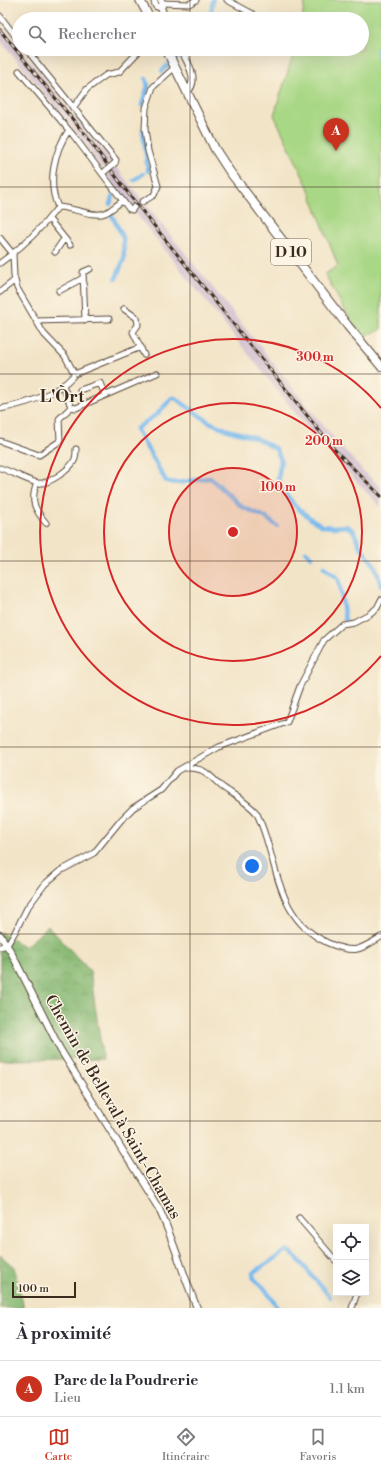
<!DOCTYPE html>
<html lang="fr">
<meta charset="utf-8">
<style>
body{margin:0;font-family:"Libre Bodoni",serif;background:#f2f2f3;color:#2b2b33}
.controls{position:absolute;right:12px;bottom:12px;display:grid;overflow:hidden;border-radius:0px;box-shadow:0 4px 16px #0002}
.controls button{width:36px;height:36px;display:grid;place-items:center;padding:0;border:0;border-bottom:1px solid #e1e1e2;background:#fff;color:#2b2b33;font:20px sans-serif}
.scale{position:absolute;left:12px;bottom:10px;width:64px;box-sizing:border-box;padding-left:4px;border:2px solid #3b2a1e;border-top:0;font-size:11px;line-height:14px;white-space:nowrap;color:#3b2a1e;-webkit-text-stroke:3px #fcf5e5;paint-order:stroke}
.you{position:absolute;left:252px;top:866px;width:14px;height:14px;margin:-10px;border:3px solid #fff;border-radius:50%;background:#1a73e8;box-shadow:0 0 0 6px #1a73e833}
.badge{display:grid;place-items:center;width:26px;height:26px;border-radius:50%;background:#c8321e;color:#fff;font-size:13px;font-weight:700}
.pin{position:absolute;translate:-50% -33px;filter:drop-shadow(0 1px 2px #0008)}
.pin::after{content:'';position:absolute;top:21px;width:14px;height:12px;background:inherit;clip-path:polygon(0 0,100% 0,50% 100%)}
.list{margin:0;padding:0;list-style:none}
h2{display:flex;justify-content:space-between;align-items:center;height:52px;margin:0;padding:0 16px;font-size:17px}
h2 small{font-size:13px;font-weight:400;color:#7c7c81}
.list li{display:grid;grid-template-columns:26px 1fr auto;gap:12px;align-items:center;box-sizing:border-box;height:56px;padding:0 16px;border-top:1px solid #e1e1e2}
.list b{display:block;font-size:15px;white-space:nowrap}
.list p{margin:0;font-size:13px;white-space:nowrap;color:#7c7c81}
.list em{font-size:13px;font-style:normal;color:#7c7c81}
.icon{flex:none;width:22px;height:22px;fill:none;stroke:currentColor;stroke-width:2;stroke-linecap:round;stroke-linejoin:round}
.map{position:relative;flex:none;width:381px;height:1308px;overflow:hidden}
.search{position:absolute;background:#fff;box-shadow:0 4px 16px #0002;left:12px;right:12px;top:12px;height:44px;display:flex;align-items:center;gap:10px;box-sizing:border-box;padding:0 14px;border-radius:22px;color:#7c7c81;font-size:15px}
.sheet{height:108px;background:#fff}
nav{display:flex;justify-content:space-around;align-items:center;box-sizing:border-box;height:56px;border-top:1px solid #e1e1e2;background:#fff;font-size:11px;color:#7c7c81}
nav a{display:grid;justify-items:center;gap:2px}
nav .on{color:#c8321e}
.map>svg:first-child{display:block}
.railway{fill:#cfbdcf}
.forest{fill:url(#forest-crowns);stroke:#607148}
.park{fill:#a8d785;stroke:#728052}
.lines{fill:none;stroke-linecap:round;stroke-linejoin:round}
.stream{stroke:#78baee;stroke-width:1.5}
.canal{stroke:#78baee;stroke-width:4.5}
.minor-tunnel{stroke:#cdbfa5;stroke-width:5;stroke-dasharray:5 2.5;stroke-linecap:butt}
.minor-casing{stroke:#564637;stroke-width:7}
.tertiary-casing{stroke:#564637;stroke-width:8}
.primary-casing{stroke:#564637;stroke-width:10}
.minor{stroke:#fff;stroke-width:5}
.tertiary{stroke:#fff;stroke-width:6}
.primary{stroke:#fff;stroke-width:8}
.rail-casing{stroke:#3b2a1e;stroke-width:3}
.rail{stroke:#fcf5e5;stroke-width:1.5;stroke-dasharray:4.5;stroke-linecap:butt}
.minor-bridge-casing{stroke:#564637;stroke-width:7;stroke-linecap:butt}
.minor-bridge{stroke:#fff;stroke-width:5}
.grid{fill:none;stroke:#3b2a1e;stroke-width:1;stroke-opacity:0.55}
.ring{fill:none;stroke:#d62828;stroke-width:2}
.labels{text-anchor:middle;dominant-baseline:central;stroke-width:3;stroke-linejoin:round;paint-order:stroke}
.shield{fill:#fcf5e5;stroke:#75675a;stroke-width:1}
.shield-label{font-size:15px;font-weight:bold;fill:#3b2a1e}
.street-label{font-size:16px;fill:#3b2a1e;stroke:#fcf5e5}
.neighbourhood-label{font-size:17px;font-weight:bold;fill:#3b2a1e;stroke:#fcf5e5}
.centre{fill:#d62828;stroke:#fcf5e5;stroke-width:2}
.ring-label{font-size:12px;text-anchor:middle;font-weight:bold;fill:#d62828;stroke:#fcf5e5;stroke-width:3;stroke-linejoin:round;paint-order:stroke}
</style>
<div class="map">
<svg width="381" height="1308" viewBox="0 0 381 1308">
<defs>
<pattern id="forest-crowns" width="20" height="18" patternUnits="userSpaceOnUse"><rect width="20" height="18" fill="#86b872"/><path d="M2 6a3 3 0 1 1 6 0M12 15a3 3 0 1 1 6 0" fill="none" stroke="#6f965d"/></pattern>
</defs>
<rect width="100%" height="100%" fill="#fcf5e5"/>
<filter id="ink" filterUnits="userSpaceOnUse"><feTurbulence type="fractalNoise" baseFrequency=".025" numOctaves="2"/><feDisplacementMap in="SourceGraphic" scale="8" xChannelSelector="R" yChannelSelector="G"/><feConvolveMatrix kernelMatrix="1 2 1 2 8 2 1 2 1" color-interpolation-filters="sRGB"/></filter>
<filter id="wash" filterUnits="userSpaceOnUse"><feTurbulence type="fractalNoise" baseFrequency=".012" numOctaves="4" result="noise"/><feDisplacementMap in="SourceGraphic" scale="16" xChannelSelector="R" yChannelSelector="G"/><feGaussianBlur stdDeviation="0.9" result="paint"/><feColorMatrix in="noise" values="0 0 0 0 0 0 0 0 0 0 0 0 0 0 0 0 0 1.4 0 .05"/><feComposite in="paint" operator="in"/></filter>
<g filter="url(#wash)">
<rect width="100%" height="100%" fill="#f2e4c7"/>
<path class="railway" d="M0,24L112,161L102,169L75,131L0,40Z
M115,166L327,430L362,470L381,487V507L318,441L144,224L106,174Z"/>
<path class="forest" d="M48,926L90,971L103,1059L0,1060V932L25,947Z
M0,1255L14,1267L24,1308H0Z"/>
<path class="park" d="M305,0H381V330L362,336L343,307L325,274L338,266L308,187L274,115L295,49H362V19H302Z"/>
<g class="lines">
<path class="stream" d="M381,47L376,50L381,75"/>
<path class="canal" d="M210,19L213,0
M177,58L191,49
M162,71L169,64
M142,105L148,86L146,79
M143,130L148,171
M134,180L143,174
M110,204L113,196
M110,212L123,237L124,259L116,278
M277,526L265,517L242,507L211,478C197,478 178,486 166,481L136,429L157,414L172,398H175L209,422L228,430L256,438L276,449L281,460L278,479L284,491L295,506L311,519L323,526L334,527L346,526L353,530L360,546L375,566L381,585
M306,552L311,557
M324,567L339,579L345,620
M278,1308L265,1289L254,1279L253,1273L287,1250L297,1258L330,1297"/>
</g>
</g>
<g filter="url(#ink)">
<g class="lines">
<path class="minor-tunnel" d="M134,207L142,202"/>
<g class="minor-casing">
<path id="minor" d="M227,0L253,14
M162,3L189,4L196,0
M0,16L19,41
M26,49L116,160L115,163
M19,71L73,135L129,209L132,210L134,207
M73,108L87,89L106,75L119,72L141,49
M142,202L154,195L158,186L148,151L145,129L146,108L153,87L175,67
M58,207C47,183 54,151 69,130
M58,207C71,207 94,218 105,213C110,211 115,206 121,202L124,203
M49,219L70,245
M0,238L13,254
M55,252L64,239
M13,254L14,276L17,288L44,334L65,356L73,371
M0,263C21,248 42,228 58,207
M59,291L83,278
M0,292L15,280
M124,309L137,318L138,325L133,332L144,355
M85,320L83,272L90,269
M36,321L109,319
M77,373L141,347
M63,385L71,407L76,408L157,373
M80,390L100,383L105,395
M0,409C25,404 56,395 73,376
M0,441L39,455L60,441L59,419L71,407
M0,468C13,472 25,480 38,483C48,485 69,470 74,461C76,458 76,453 76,449
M37,483C30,500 34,509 46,523
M185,768C204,767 208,774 221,786C230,793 252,805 257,814C279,859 273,918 328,943C354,954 358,951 381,937
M0,947L7,945L15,932L27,908L45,884L60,871L94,853L121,820L133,808L161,790L177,771L219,747L287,722L300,686L324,640L342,624L354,622L369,614L377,608L381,600
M299,1218L336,1261
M352,1308L357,1293"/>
</g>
<g class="tertiary-casing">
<path id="tertiary" d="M154,0L156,6L161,8
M161,0L163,4L161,8
M161,8L166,19
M181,49C187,62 200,80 187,92
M0,935L11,952L60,1049L159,1209C174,1241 183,1275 197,1308"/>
</g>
<g class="primary-casing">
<path id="primary" d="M140,0L150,19
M166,49L215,149L230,172L347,325L381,366"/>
</g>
<use href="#minor" class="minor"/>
<use href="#tertiary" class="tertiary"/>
<use href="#primary" class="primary"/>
<g class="rail-casing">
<path id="rail" d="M0,30L87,137L131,197L334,449L381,496"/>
</g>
<use href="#rail" class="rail"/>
<g class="minor-bridge-casing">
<path id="minor-bridge" d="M104,172L115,163"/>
</g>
<use href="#minor-bridge" class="minor-bridge"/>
</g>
</g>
<path class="grid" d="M190,0V19M190,49V1308M0,187H381M0,374H381M0,561H381M0,747H381M0,934H381M0,1121H381"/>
<circle cx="233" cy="532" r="64" fill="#d62828" fill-opacity=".12"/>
<g class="ring">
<circle cx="233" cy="532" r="64"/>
<circle cx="233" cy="532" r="129"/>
<path d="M381 656A193 193 0 1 1 381 408"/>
</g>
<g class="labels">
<rect class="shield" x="271" y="239" width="40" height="26" rx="3"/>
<g class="shield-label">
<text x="291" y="252">D 10</text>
</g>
<g class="street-label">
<text transform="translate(113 1107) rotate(60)">Chemin de Belleval à Saint-Chamas</text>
</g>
<g class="neighbourhood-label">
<text x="62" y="397">L'Òrt</text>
</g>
</g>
<circle cx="233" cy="532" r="6" class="centre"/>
<g class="ring-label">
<text x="315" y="361">300 m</text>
<text x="324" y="445">200 m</text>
<text x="278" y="491">100 m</text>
</g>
</svg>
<div class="controls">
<button><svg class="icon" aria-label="locate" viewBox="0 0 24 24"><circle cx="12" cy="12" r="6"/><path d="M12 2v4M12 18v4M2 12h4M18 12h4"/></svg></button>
<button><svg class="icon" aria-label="layers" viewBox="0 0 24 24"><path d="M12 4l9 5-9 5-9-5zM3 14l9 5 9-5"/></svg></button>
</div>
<div class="scale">100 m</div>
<div class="you"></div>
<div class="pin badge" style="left:336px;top:151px">A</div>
<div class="search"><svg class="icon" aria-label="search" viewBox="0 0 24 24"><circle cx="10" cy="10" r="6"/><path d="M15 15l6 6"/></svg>Rechercher</div>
</div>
<section class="sheet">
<h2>À proximité<small></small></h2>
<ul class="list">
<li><span class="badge">A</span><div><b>Parc de la Poudrerie</b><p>Lieu</p></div><em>1.1 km</em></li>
</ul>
</section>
<nav>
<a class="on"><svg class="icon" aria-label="map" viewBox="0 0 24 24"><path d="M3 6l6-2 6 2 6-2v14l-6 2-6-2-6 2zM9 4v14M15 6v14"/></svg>Carte</a>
<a><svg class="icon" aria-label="directions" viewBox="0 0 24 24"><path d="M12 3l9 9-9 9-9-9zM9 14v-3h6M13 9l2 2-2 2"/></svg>Itinéraire</a>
<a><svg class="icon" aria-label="saved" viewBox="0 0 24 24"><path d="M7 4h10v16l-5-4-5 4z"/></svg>Favoris</a>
</nav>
